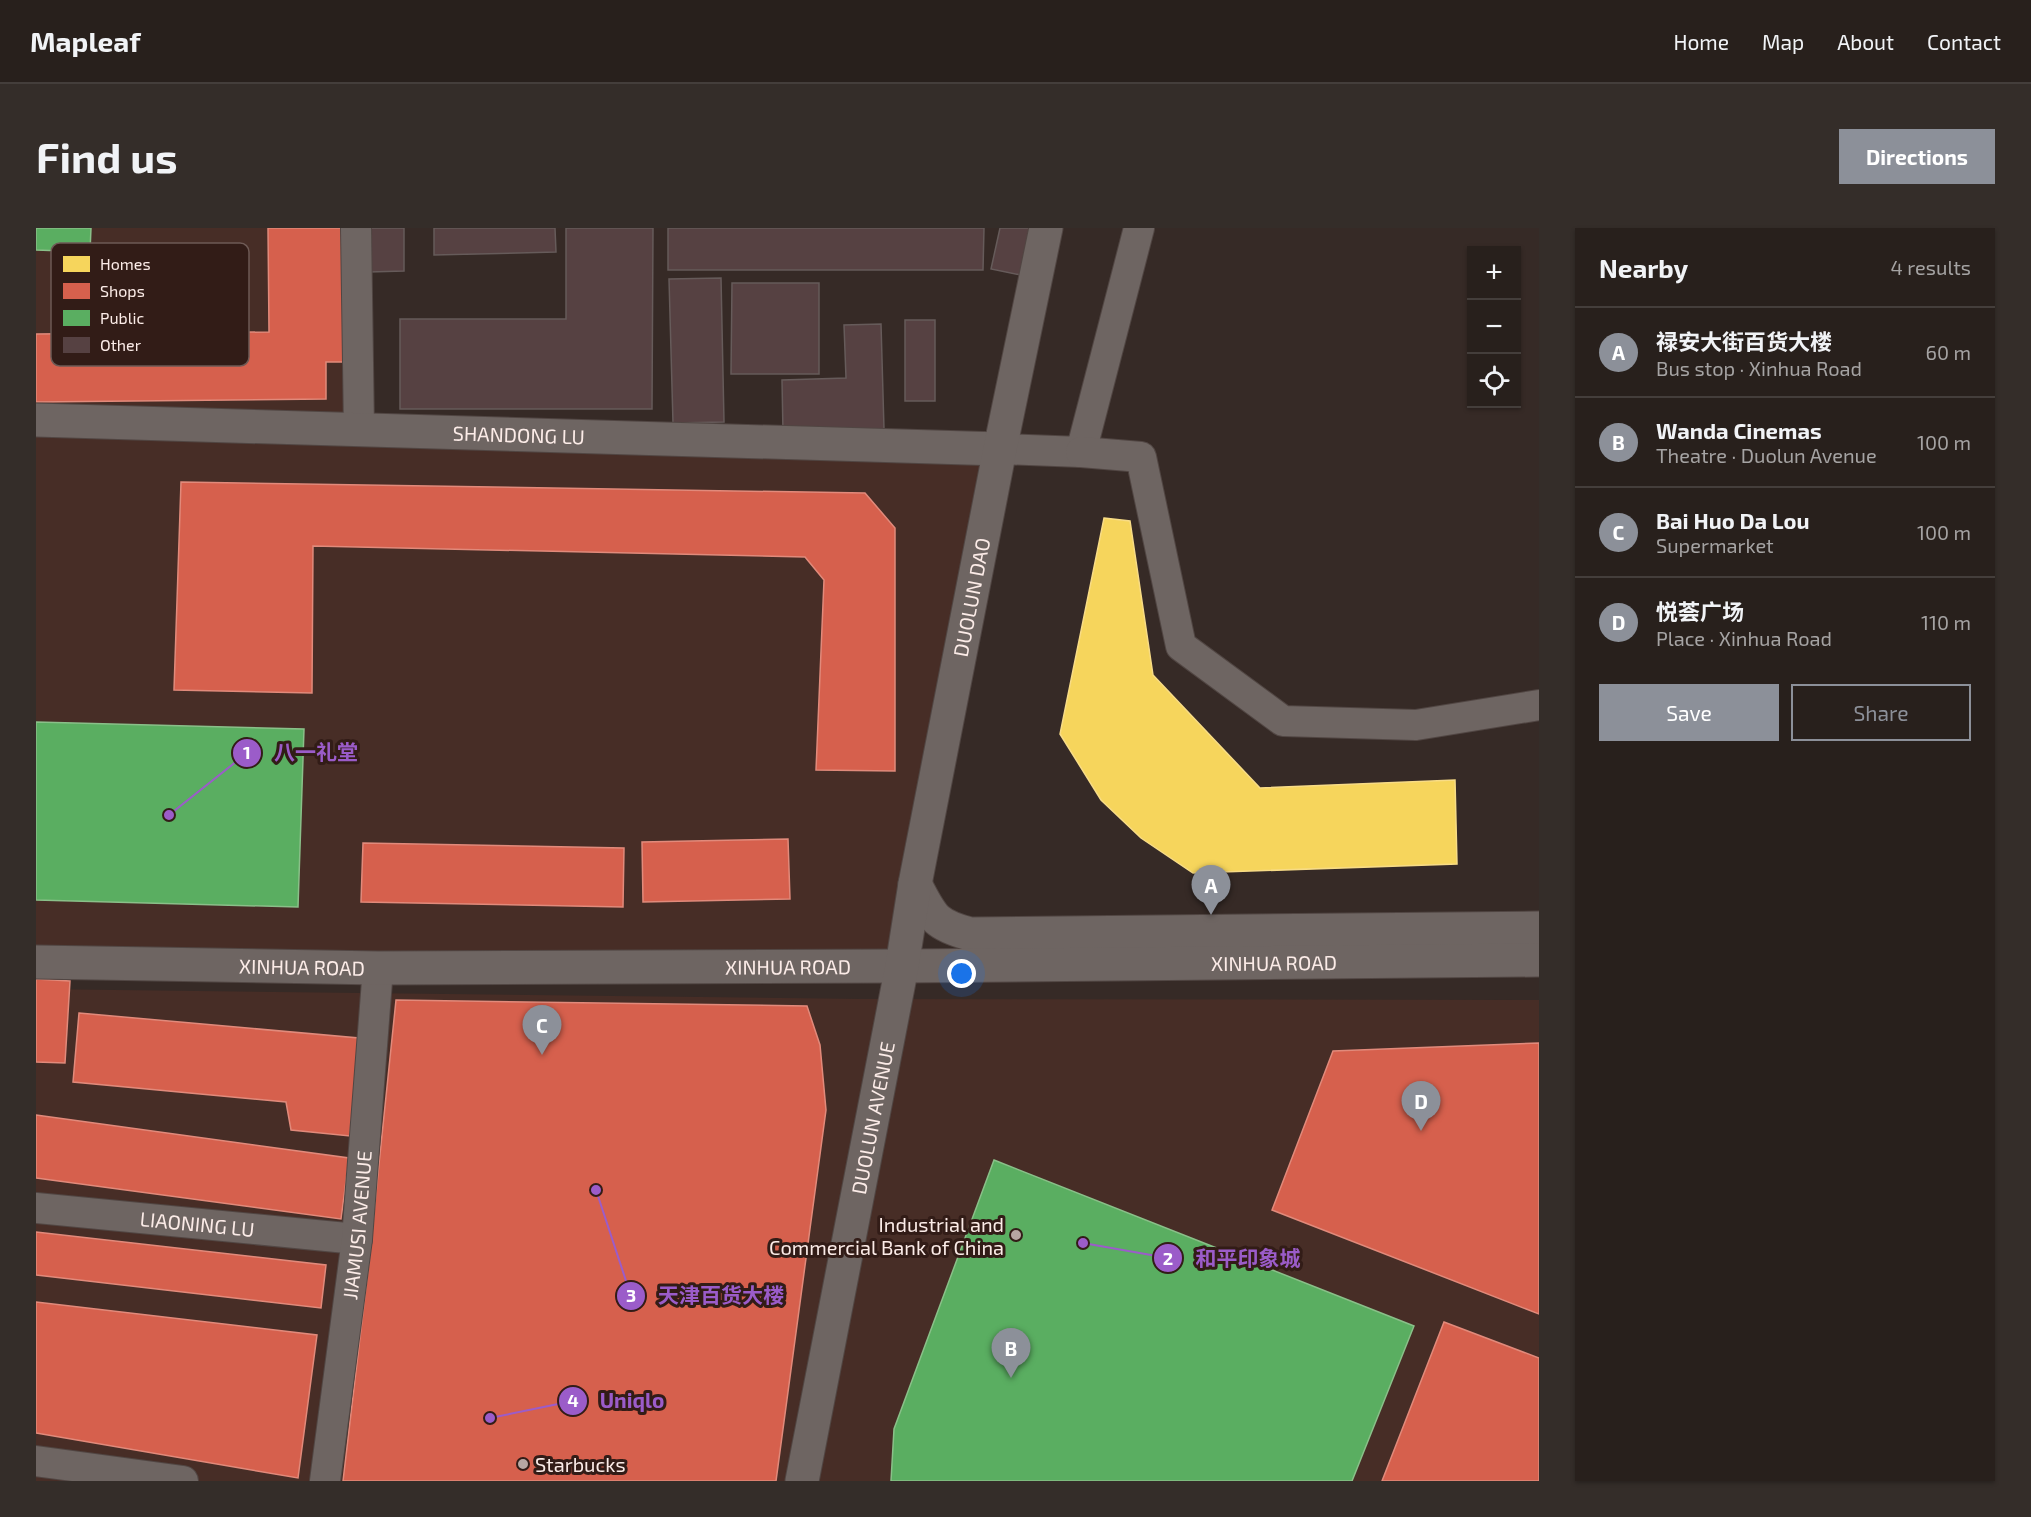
<!DOCTYPE html>
<meta charset="utf-8">
<style>
body{margin:0;font-family:"Exo 2","Noto Sans SC",sans-serif;background:#342d29;color:#f1f3f6}
.controls{position:absolute;right:18px;top:18px;display:grid;overflow:hidden;border-radius:0px;box-shadow:0 2px 4px #0004}
.controls button{width:54px;height:54px;display:grid;place-items:center;padding:0;border:0;border-bottom:2px solid #443e3b;background:#28201c;color:#f1f3f6;font:30px sans-serif}
.you{position:absolute;left:926px;top:746px;width:21px;height:21px;margin:-15px;border:4px solid #fff;border-radius:50%;background:#1a73e8;box-shadow:0 0 0 9px #1a73e833}
.badge{display:grid;place-items:center;width:39px;height:39px;border-radius:50%;background:#8c9099;color:#fff;font-size:20px;font-weight:700}
.pin{position:absolute;translate:-50% -50px;filter:drop-shadow(0 2px 3px #0008)}
.pin::after{content:'';position:absolute;top:32px;width:21px;height:18px;background:inherit;clip-path:polygon(0 0,100% 0,50% 100%)}
.list{margin:0;padding:0;list-style:none}
h2{display:flex;justify-content:space-between;align-items:center;height:78px;margin:0;padding:0 24px;font-size:26px}
h2 small{font-size:20px;font-weight:400;color:#a5a3a3}
.list li{display:grid;grid-template-columns:39px 1fr auto;gap:18px;align-items:center;box-sizing:border-box;height:90px;padding:0 24px;border-top:2px solid #443e3b}
.list b{display:block;font-size:22px;white-space:nowrap}
.list p{margin:0;font-size:20px;white-space:nowrap;color:#a5a3a3}
.list em{font-size:20px;font-style:normal;color:#a5a3a3}
.actions{display:flex;gap:12px;padding:18px 24px}
.actions a{flex:1;padding:14px 0;border:2px solid #8c9099;border-radius:0px;text-align:center;font-size:21px;color:#8c9099}
.actions .main{background:#8c9099;color:#fff}
.icon{flex:none;width:33px;height:33px;fill:none;stroke:currentColor;stroke-width:2;stroke-linecap:round;stroke-linejoin:round}
.map{position:relative;flex:none;width:1503px;height:1253px;overflow:hidden;border-radius:0px}
header{display:flex;align-items:center;gap:36px;box-sizing:border-box;height:84px;padding:0 30px;background:#28201c;border-bottom:2px solid #443e3b}
header strong{font-size:28px}
nav{display:flex;gap:33px;margin-inline-start:auto;font-size:21px}
.intro{display:flex;align-items:center;justify-content:space-between;box-sizing:border-box;height:144px;padding:0 36px}
h1{margin:0;font-size:42px}
.button{padding:15px 27px;border-radius:0px;background:#8c9099;color:#fff;font-size:21px;font-weight:700}
main{display:flex;gap:36px;padding:0 36px}
aside{flex:1;background:#28201c;border-radius:0px;box-shadow:0 2px 4px #0004}
.map>svg:first-child{display:block}
.built{fill:#472d26}
.homes{fill:#f6d55c;stroke:#f8dc86;stroke-width:1.5}
.shops{fill:#d6604d;stroke:#e18a7b;stroke-width:1.5}
.public{fill:#5aae61;stroke:#8ac089;stroke-width:1.5}
.building{fill:#564142;stroke:#665b5a;stroke-width:1.5}
.lines{fill:none;stroke-linecap:round;stroke-linejoin:round}
.street-casing{stroke:#514643;stroke-width:32}
.secondary-casing{stroke:#514643;stroke-width:35}
.street{stroke:#6e6562;stroke-width:30}
.secondary{stroke:#6e6562;stroke-width:33}
.poi-dot{fill:#b6a7a3;stroke:#321c17;stroke-width:2}
.labels{text-anchor:middle;dominant-baseline:central;stroke-width:6;stroke-linejoin:round;paint-order:stroke}
.street-label{font-size:20px;fill:#fbebe7;stroke:#321c17}
.poi-label{font-size:20px;fill:#fbebe7;stroke:#321c17;text-anchor:end}
.key{fill:#321c17;stroke:#6e5a55;stroke-width:1.5}
.key-label{font-size:16px;fill:#fbebe7}
.leader{fill:none;stroke:#9b5cc9;stroke-width:2}
.callout-dot{fill:#9b5cc9;stroke:#321c17;stroke-width:2}
.mark-label{font-size:18px;text-anchor:middle;font-weight:bold;fill:#fff}
.callout-label{font-size:21px;text-anchor:middle;font-weight:bold;fill:#9b5cc9;stroke:#321c17;stroke-width:6;stroke-linejoin:round;paint-order:stroke}
</style>
<header>
<strong>Mapleaf</strong>
<nav><a>Home</a><a>Map</a><a>About</a><a>Contact</a></nav>
</header>
<div class="intro"><h1>Find us</h1><a class="button">Directions</a></div>
<main>
<div class="map">
<svg width="1503" height="1253" viewBox="0 0 1503 1253">
<rect width="100%" height="100%" fill="#362a26"/>
<path class="built" d="M0,0H328L331,203L950,224L855,736L0,725Z
M0,761L824,771L1503,772V1253H0Z"/>
<path class="homes" d="M1068,290L1094,293L1117,447L1224,560L1419,552L1421,636L1157,645L1105,610L1065,572L1024,506Z"/>
<path class="shops" d="M232,0H313V134H290V171L0,174V106L233,104Z
M145,254L829,265L859,300V543L780,542L788,352L769,329L277,318L276,465L138,462Z
M752,611L754,671L607,674L606,614Z
M327,615L588,620L587,679L325,674Z
M0,751L34,753L29,835L0,834Z
M360,772L771,778L784,817L790,882L740,1253H307L332,1042Z
M43,785L323,810L314,908L255,902L250,874L37,854Z
M1503,815V1086L1236,982L1297,823Z
M0,887L313,930L305,991L0,950Z
M0,1004L290,1037L285,1080L0,1047Z
M0,1074L281,1107L262,1250L0,1205Z
M1408,1094L1503,1130V1253H1346Z"/>
<path class="public" d="M0,0H55L54,24L0,22Z
M0,494L268,501L262,679L0,672Z
M958,932L1378,1098L1316,1253H855L858,1201Z"/>
<path class="building" d="M332,0H368V43L333,44Z
M398,0H519L520,24L398,27Z
M530,0H617L616,181H364V91H530Z
M632,0H948L947,42H632Z
M964,0H995L985,47L955,41Z
M685,50L688,194L637,195L633,51Z
M696,55H783V146H695Z
M869,92H899V173H869Z
M845,96L848,201L747,205L746,152L810,150L808,97Z"/>
<g class="lines">
<g class="street-casing">
<g id="street">
<path d="M320,0L323,202"/>
<path d="M964,221L1045,224L1103,0"/>
<path d="M1045,224L1105,229L1145,418L1247,493L1380,497L1503,477"/>
<path id="s1" d="M0,980L321,1011"/>
<path d="M0,1233L147,1253"/>
<path id="s2" d="M289,1253L321,1011L342,740"/>
</g>
</g>
<g class="secondary-casing">
<g id="secondary">
<path id="s3" d="M0,192L964,221"/>
<path d="M879,656C896,688 897,696 934,706L1503,700"/>
<path id="s4" d="M0,734L342,740L866,738L1503,732"/>
<path id="s5" d="M766,1253L866,738L879,656L964,221L1010,0"/>
</g>
</g>
<use href="#street" class="street"/>
<use href="#secondary" class="secondary"/>
</g>
<g class="poi-dot">
<circle cx="980" cy="1007" r="6"/>
<circle cx="487" cy="1236" r="6"/>
</g>
<g class="labels">
<g class="street-label">
<text stroke="none"><textPath href="#s3" startOffset="483">SHANDONG LU</textPath></text>
<text stroke="none"><textPath href="#s5" startOffset="900">DUOLUN DAO</textPath></text>
<text stroke="none"><textPath href="#s4" startOffset="1238">XINHUA ROAD</textPath></text>
<text stroke="none"><textPath href="#s4" startOffset="266">XINHUA ROAD</textPath></text>
<text stroke="none"><textPath href="#s4" startOffset="752">XINHUA ROAD</textPath></text>
<text stroke="none"><textPath href="#s5" startOffset="370">DUOLUN AVENUE</textPath></text>
<text stroke="none"><textPath href="#s1" startOffset="162">LIAONING LU</textPath></text>
<text stroke="none"><textPath href="#s2" startOffset="258">JIAMUSI AVENUE</textPath></text>
</g>
<g class="poi-label">
<text x="968" y="996">Industrial and<tspan x="968" dy="23">Commercial Bank of China</tspan></text>
<text x="499" y="1236" text-anchor="start">Starbucks</text>
</g>
</g>
<rect x="15" y="15" width="198" height="123" rx="9" class="key"/>
<rect x="27" y="28" width="27" height="16" fill="#f6d55c"/>
<rect x="27" y="55" width="27" height="16" fill="#d6604d"/>
<rect x="27" y="82" width="27" height="16" fill="#5aae61"/>
<rect x="27" y="109" width="27" height="16" fill="#564142"/>
<g class="key-label">
<text x="64" y="42">Homes</text>
<text x="64" y="69">Shops</text>
<text x="64" y="96">Public</text>
<text x="64" y="123">Other</text>
</g>
<path class="leader" d="M133 587L211 525M1047 1015L1132 1030M560 962L595 1068M454 1190L537 1173"/>
<g class="callout-dot">
<circle cx="133" cy="587" r="6"/>
<circle cx="1047" cy="1015" r="6"/>
<circle cx="560" cy="962" r="6"/>
<circle cx="454" cy="1190" r="6"/>
<circle cx="211" cy="525" r="15"/>
<circle cx="1132" cy="1030" r="15"/>
<circle cx="595" cy="1068" r="15"/>
<circle cx="537" cy="1173" r="15"/>
</g>
<g class="mark-label">
<text x="211" y="531">1</text>
<text x="1132" y="1037">2</text>
<text x="595" y="1074">3</text>
<text x="537" y="1179">4</text>
</g>
<g class="callout-label">
<text x="280" y="532">八一礼堂</text>
<text x="1212" y="1038">和平印象城</text>
<text x="685" y="1075">天津百货大楼</text>
<text x="596" y="1180">Uniqlo</text>
</g>
</svg>
<div class="controls">
<button>+</button>
<button>−</button>
<button><svg class="icon" aria-label="locate" viewBox="0 0 24 24"><circle cx="12" cy="12" r="6"/><path d="M12 2v4M12 18v4M2 12h4M18 12h4"/></svg></button>
</div>
<div class="you"></div>
<div class="pin badge" style="left:1175px;top:687px">A</div>
<div class="pin badge" style="left:975px;top:1150px">B</div>
<div class="pin badge" style="left:506px;top:827px">C</div>
<div class="pin badge" style="left:1385px;top:903px">D</div>
</div>
<aside>
<h2>Nearby<small>4 results</small></h2>
<ul class="list">
<li><span class="badge">A</span><div><b>禄安大街百货大楼</b><p>Bus stop · Xinhua Road</p></div><em>60 m</em></li>
<li><span class="badge">B</span><div><b>Wanda Cinemas</b><p>Theatre · Duolun Avenue</p></div><em>100 m</em></li>
<li><span class="badge">C</span><div><b>Bai Huo Da Lou</b><p>Supermarket</p></div><em>100 m</em></li>
<li><span class="badge">D</span><div><b>悦荟广场</b><p>Place · Xinhua Road</p></div><em>110 m</em></li>
</ul>
<div class="actions"><a class="main">Save</a><a>Share</a></div>
</aside>
</main>
